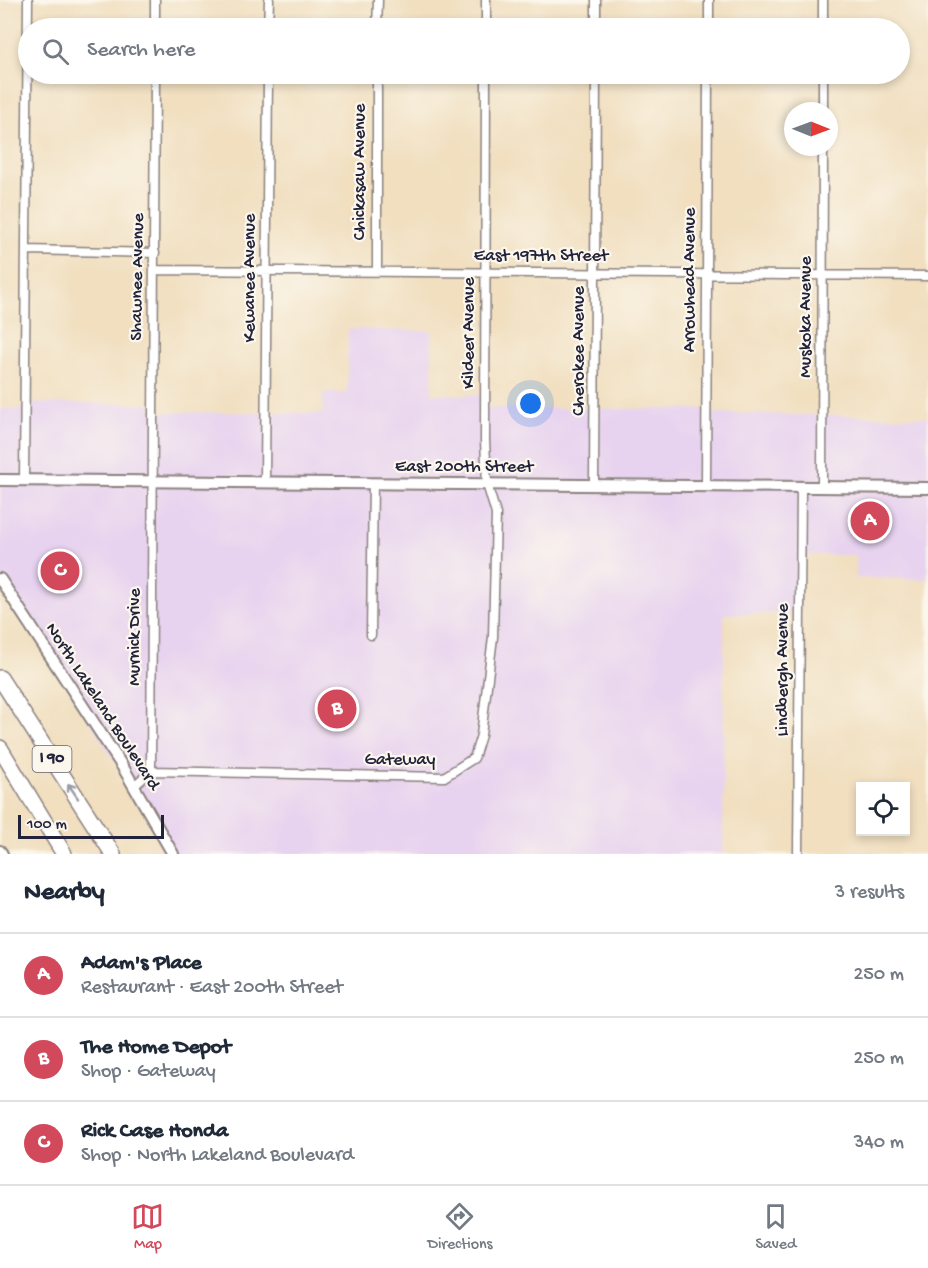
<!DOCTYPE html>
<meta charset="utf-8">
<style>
body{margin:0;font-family:"Gochi Hand",sans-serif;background:#f6f6f7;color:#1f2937}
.controls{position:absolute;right:18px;bottom:18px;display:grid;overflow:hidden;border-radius:0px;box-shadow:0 3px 9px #0003}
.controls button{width:54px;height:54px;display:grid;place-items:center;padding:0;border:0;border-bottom:2px solid #e0e1e3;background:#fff;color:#1f2937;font:30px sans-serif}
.compass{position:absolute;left:784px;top:102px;width:54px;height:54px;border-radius:50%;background:#fff;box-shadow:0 3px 9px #0003;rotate:91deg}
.scale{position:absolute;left:18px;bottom:15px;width:146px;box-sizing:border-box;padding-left:6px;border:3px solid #22223b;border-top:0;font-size:16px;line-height:21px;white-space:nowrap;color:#22223b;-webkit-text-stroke:4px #fbf7ec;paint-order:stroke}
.you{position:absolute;left:531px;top:404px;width:21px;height:21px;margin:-15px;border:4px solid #fff;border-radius:50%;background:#1a73e8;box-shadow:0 0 0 9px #1a73e833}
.badge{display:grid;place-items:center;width:39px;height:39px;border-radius:50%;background:#d1495b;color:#fff;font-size:20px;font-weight:700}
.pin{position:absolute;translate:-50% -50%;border:3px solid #fff;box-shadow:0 2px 6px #0006}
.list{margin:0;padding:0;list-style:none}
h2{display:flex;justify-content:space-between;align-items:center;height:78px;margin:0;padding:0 24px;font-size:26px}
h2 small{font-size:20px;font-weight:400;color:#747a83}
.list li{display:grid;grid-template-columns:39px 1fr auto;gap:18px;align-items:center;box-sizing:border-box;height:84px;padding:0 24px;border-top:2px solid #e0e1e3}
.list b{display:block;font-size:22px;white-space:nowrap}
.list p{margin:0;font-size:20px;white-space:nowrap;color:#747a83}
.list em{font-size:20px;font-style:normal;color:#747a83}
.icon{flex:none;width:33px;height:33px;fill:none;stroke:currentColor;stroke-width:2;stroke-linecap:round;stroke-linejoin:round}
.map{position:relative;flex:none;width:928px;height:854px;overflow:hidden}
.search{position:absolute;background:#fff;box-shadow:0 3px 9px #0003;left:18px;right:18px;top:18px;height:66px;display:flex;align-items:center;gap:15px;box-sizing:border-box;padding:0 21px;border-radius:33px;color:#747a83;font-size:22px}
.sheet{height:330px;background:#fff}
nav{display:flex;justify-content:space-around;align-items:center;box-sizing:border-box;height:84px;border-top:2px solid #e0e1e3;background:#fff;font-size:16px;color:#747a83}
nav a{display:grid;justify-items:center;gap:3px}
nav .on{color:#d1495b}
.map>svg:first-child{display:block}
.built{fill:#e7d2ef}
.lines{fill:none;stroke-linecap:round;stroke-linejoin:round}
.minor-casing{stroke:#8a807e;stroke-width:11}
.tertiary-casing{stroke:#8a807e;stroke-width:14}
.motorway-casing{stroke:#8a807e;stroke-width:18}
.minor{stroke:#fff;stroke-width:8}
.tertiary{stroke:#fff;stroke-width:10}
.motorway{stroke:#fff;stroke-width:15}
.oneway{stroke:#9c9ca7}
.labels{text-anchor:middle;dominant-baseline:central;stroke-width:4.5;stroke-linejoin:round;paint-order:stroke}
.shield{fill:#fbf7ec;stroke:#636270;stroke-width:1.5}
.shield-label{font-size:16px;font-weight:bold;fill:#22223b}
.street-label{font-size:18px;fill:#22223b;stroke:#fbf7ec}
</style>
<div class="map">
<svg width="928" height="854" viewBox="0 0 928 854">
<rect width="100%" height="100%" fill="#fbf7ec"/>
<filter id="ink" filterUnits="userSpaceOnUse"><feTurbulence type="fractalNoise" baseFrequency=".0167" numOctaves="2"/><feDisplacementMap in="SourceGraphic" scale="12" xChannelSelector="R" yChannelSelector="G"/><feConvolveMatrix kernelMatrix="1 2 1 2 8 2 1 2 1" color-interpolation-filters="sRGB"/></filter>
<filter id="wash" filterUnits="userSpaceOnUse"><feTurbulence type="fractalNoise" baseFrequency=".008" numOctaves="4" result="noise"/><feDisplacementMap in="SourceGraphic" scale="24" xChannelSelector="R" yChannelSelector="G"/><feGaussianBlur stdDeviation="1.35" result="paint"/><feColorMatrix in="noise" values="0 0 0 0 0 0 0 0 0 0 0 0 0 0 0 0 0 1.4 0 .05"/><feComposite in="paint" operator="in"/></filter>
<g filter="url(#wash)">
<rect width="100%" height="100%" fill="#f1dfc0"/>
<path class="built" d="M348,329L432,331V394L485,395L486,408L706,409L707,413L928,417V579L856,578V555H801L800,613L724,614L723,854H173L0,579V409H25V403L153,404V412L323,413V393H347Z"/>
</g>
<g filter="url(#ink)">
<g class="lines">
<g class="minor-casing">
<path id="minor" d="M596,0V28
M155,28V0
M268,28L269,0
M377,28L378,0
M486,28V0
M709,28V0
M823,28V0
M823,111V74
M27,250L155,253
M154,270L928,276
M377,270V74
M24,480L28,0
M265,482L268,74
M594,485L596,74
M706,486L708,74
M822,487L823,147
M371,635L373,483
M151,771L444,777L474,758L481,735L493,637L496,514L487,484L485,440L486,74
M134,786L151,771L155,74
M798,854L801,487"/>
</g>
<g class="tertiary-casing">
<path id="tertiary" d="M0,480L928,488
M0,579L124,769L173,854
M0,851L2,854"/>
</g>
<g class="motorway-casing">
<path id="motorway" d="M0,678L113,854
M0,748L64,854"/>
</g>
<use href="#minor" class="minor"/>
<use href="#tertiary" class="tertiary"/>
<use href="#motorway" class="motorway"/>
</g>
<defs><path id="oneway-shaft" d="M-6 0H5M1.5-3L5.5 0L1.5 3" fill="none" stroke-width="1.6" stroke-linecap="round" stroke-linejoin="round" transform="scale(1.5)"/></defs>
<use class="oneway" href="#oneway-shaft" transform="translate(73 791) rotate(-124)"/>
</g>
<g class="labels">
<rect class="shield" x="32.5" y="746" width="39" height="26" rx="4.5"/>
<g class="shield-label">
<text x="52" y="759">I 90</text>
</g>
<g class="street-label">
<text transform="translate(360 172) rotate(-90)">Chickasaw Avenue</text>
<text x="541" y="256">East 197th Street</text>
<text transform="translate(138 277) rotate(-89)">Shawnee Avenue</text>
<text transform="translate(250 278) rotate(-90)">Kewanee Avenue</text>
<text transform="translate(690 280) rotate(-90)">Arrowhead Avenue</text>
<text transform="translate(806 317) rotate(-90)">Muskoka Avenue</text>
<text transform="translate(469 333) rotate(-90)">Kildeer Avenue</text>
<text transform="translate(579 351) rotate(-90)">Cherokee Avenue</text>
<text x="464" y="467">East 200th Street</text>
<text transform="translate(135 637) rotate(-90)">Murnick Drive</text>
<text transform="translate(783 670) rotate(-90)">Lindbergh Avenue</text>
<text transform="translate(102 707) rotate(57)">North Lakeland Boulevard</text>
<text x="400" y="760">Gateway</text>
</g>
</g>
</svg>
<div class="controls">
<button><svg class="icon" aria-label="locate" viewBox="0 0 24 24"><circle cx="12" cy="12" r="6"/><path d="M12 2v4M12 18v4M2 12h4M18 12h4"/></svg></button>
</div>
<svg class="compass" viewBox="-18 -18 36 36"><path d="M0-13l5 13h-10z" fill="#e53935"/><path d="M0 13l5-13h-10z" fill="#747a83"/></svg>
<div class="scale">100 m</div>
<div class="you"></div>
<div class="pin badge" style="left:870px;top:521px">A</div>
<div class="pin badge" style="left:337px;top:709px">B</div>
<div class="pin badge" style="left:60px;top:571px">C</div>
<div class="search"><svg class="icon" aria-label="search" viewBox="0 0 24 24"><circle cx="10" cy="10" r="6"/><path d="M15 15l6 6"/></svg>Search here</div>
</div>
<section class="sheet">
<h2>Nearby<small>3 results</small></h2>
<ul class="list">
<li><span class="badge">A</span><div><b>Adam's Place</b><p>Restaurant · East 200th Street</p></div><em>250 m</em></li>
<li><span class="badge">B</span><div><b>The Home Depot</b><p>Shop · Gateway</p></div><em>250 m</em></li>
<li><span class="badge">C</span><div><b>Rick Case Honda</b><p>Shop · North Lakeland Boulevard</p></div><em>340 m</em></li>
</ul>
</section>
<nav>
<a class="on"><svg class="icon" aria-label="map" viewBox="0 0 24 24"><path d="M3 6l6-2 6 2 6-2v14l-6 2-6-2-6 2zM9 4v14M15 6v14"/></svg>Map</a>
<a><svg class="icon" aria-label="directions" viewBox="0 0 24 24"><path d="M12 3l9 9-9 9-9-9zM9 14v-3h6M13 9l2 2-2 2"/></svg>Directions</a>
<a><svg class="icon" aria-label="saved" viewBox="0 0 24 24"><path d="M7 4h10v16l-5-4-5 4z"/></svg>Saved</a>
</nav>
